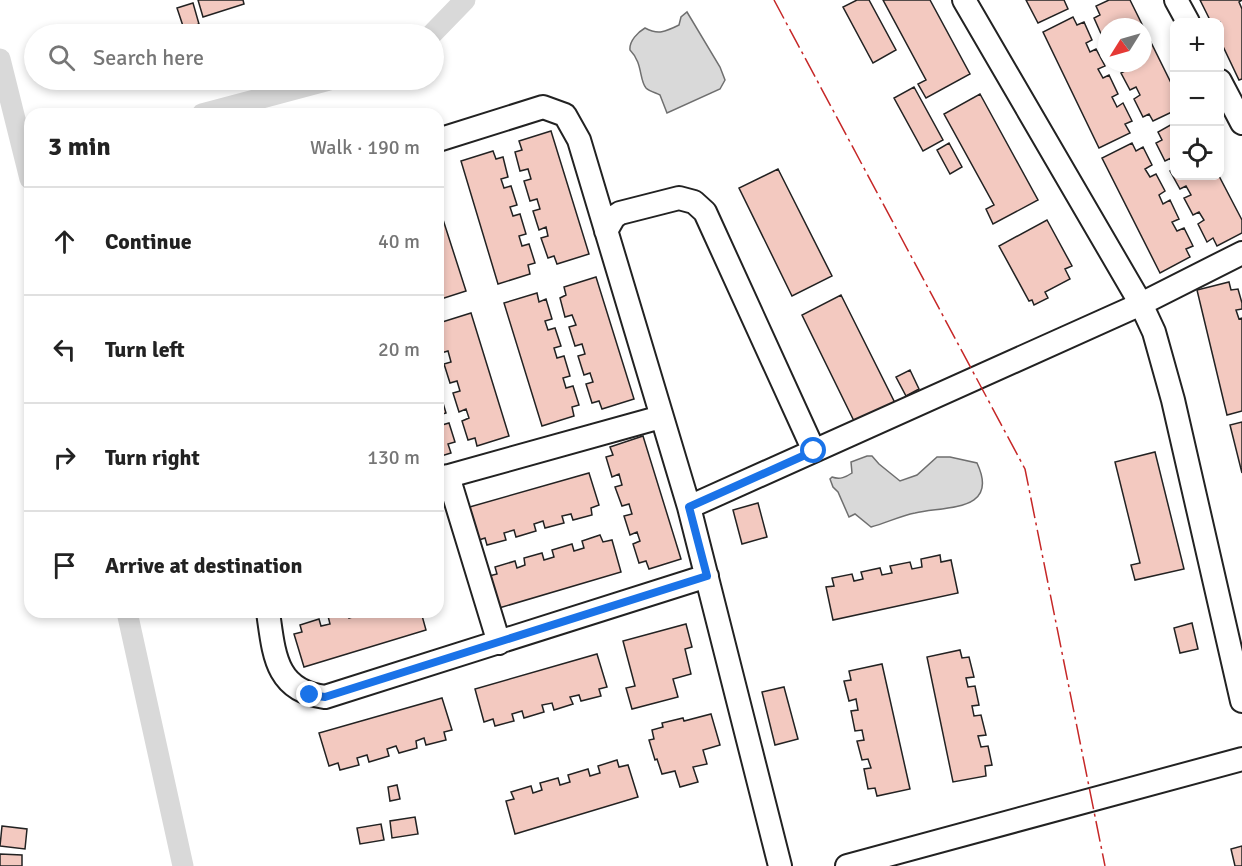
<!DOCTYPE html>
<meta charset="utf-8">
<style>
body{margin:0;font-family:Signika,sans-serif;background:#f2f2f2;color:#222}
.controls{position:absolute;right:18px;top:18px;display:grid;overflow:hidden;border-radius:12px;box-shadow:0 3px 9px #0003}
.controls button{width:54px;height:54px;display:grid;place-items:center;padding:0;border:0;border-bottom:2px solid #e0e0e0;background:#fff;color:#222;font:30px sans-serif}
.compass{position:absolute;left:1098px;top:18px;width:54px;height:54px;border-radius:50%;background:#fff;box-shadow:0 3px 9px #0003;rotate:233deg}
.stop{position:absolute;width:18px;height:18px;margin:-14px;border:4px solid #1a73e8;border-radius:50%;background:#fff}
.stop.end{background:#1a73e8;border-color:#fff;box-shadow:0 2px 6px #0008}
.list{margin:0;padding:0;list-style:none}
h2{display:flex;justify-content:space-between;align-items:center;height:78px;margin:0;padding:0 24px;font-size:26px}
h2 small{font-size:20px;font-weight:400;color:#767676}
.list li{display:grid;grid-template-columns:39px 1fr auto;gap:18px;align-items:center;box-sizing:border-box;height:108px;padding:0 24px;border-top:2px solid #e0e0e0}
.list b{display:block;font-size:22px;white-space:nowrap}
.list em{font-size:20px;font-style:normal;color:#767676}
.icon{flex:none;width:33px;height:33px;fill:none;stroke:currentColor;stroke-width:2;stroke-linecap:round;stroke-linejoin:round}
.map{position:relative;flex:none;width:1242px;height:866px;overflow:hidden}
.search{position:absolute;background:#fff;box-shadow:0 3px 9px #0003;left:24px;top:24px;width:420px;height:66px;display:flex;align-items:center;gap:15px;box-sizing:border-box;padding:0 21px;border-radius:33px;color:#767676;font-size:22px}
.panel{position:absolute;background:#fff;box-shadow:0 3px 9px #0003;left:24px;top:108px;width:420px;height:510px;border-radius:18px}
.map>svg:first-child{display:block}
.water{fill:#d9d9d9;stroke:#6f6f6f;stroke-width:1.5}
.lines{fill:none;stroke-linecap:round;stroke-linejoin:round}
.canal{stroke:#d9d9d9;stroke-width:21}
.building{fill:#f3c9c0;stroke:#222;stroke-width:1.5}
.minor-casing{stroke:#222;stroke-width:26}
.minor{stroke:#fff;stroke-width:22}
.power{stroke:#c62828;stroke-width:1.5;stroke-dasharray:21 4.5 3 4.5;stroke-linecap:butt}
.route{stroke:#1a73e8;stroke-width:8}
</style>
<div class="map">
<svg width="1242" height="866" viewBox="0 0 1242 866">
<rect width="100%" height="100%" fill="#fff"/>
<path class="water" d="M687,12L720,67L725,80L720,89L667,113L660,95C656,93 649,91 646,88C639,80 643,63 630,50C629,41 638,32 645,28C658,35 665,32 679,25L681,17Z
M867,456H872L879,464L900,481L917,475L937,457H950L977,463C1000,512 946,506 915,513C900,516 886,523 871,527L855,514L849,517L838,492L833,487L830,479L832,477C840,480 846,477 852,473L851,462Z"/>
<g class="lines">
<path class="canal" d="M432,34L465,0
M0,59L30,179
M202,114L329,80
M127,612L183,866"/>
</g>
<path class="building" d="M198,0H243L244,4L203,17Z
M857,0H869L896,50L873,63L843,7Z
M883,0H930L970,74L926,98L918,84L926,80Z
M1026,0H1064L1068,9L1038,23Z
M1109,0H1130L1174,89V111L1153,121L1149,114L1143,117L1134,99L1140,95L1136,87L1130,90L1121,73L1127,70L1124,63H1143V27H1107V33L1102,36L1094,18L1100,15L1096,6Z
M1200,0H1242L1239,2L1242,9V79L1239,80L1220,40V22H1211Z
M193,3L199,24L184,29L177,8Z
M1073,17L1077,25L1084,22L1092,40L1086,43L1090,52L1096,49L1105,66L1098,69L1103,78L1109,75L1118,94L1112,97L1117,107L1123,103L1132,121L1125,124L1130,133L1099,148L1043,32Z
M914,87L943,140L923,151L894,98Z
M980,94L1038,200L993,224L986,209L994,205L944,114Z
M1174,123V164L1171,158L1165,161L1156,143L1162,140L1158,132Z
M551,131L589,254L557,264L554,256L548,258L541,238L548,236L546,227L539,230L533,211L540,209L537,199L530,201L524,181L531,179L528,169L520,171L515,152L522,150L519,141Z
M949,143L962,167L950,174L937,150Z
M1132,143L1136,151L1143,147L1152,165L1145,169L1150,177L1156,174L1165,191L1159,195L1163,204L1170,200L1179,219L1172,222L1177,231L1184,228L1193,246L1186,249L1190,257L1160,273L1102,158Z
M493,151L496,159L503,157L508,177L501,179L504,188L511,186L517,205L510,207L513,216L520,214L526,234L519,236L522,246L529,244L535,263L528,265L530,274L498,284L461,161Z
M1174,168V176H1219L1242,220V233L1217,246L1213,238L1207,242L1198,224L1204,220L1199,212L1193,215L1184,198L1191,195L1186,186L1180,189L1170,171Z
M778,169L832,276L792,296L739,188Z
M438,204L466,291L438,300Z
M1047,220L1072,266L1065,269L1070,279L1045,292L1048,298L1034,305L1032,300L1029,301L999,246Z
M596,277L634,399L602,409L599,401L592,403L586,384L593,382L590,373L584,375L578,356L585,354L582,344L575,346L569,327L576,325L572,315L565,317L560,298L566,295L564,287Z
M1229,282L1231,290L1238,289L1242,303V309L1236,310L1239,319L1242,318V411L1227,415L1197,290Z
M537,293L539,302L546,299L552,319L545,321L548,330L555,328L561,346L554,348L557,358L564,356L570,376L563,378L566,388L573,386L579,405L572,407L574,416L542,426L504,303Z
M841,295L895,403L855,423L802,315Z
M471,313L509,436L477,446L475,438L468,440L462,421L469,418L466,409L459,412L453,393L460,391L457,381L450,383L444,364L451,362L448,351L441,353L438,345V334L442,332L439,323Z
M910,370L919,389L906,396L896,377Z
M440,393L446,413L439,415L442,425L449,423L455,442L448,444L451,453L438,457V394Z
M1242,422V473L1230,425Z
M643,436L681,559L649,569L646,561L639,563L633,544L640,541L637,532L630,535L624,516L632,514L629,504L622,506L615,487L622,485L619,474L612,477L606,457L613,455L610,447Z
M1155,452L1184,569L1135,580L1131,565L1140,563L1115,462Z
M589,473L599,505L591,508L592,515L573,520L571,514L562,516L564,523L545,528L543,521L534,524L536,531L516,537L514,530L504,533L506,540L487,545L485,538L476,541L466,508Z
M758,503L767,537L742,544L733,510Z
M600,535L603,542L612,540L621,572L499,608L489,576L497,574L495,567L515,561L517,568L525,565L524,558L542,553L544,560L554,557L552,550L572,544L574,551L584,548L582,541Z
M940,555L941,562L951,560L958,593L833,620L826,587L834,586L832,578L852,574L854,581L863,579L861,572L880,568L882,575L892,573L890,566L910,562L912,569L922,567L921,559Z
M342,612H347L349,618L359,615L358,612H421L426,630L304,667L294,634L302,632L300,625L319,619L321,626L330,624L328,616Z
M1192,623L1198,649L1180,653L1174,628Z
M686,624L692,647L685,649L691,674L673,679L678,697L632,709L626,688L635,686L623,641Z
M960,650L962,658L969,657L974,677L966,678L968,687L975,686L979,705L972,706L974,716L981,715L986,735L978,736L981,747L988,746L992,765L985,766L986,776L953,782L927,657Z
M597,654L607,687L599,689L601,696L581,701L579,695L570,697L573,704L554,710L552,703L542,705L544,712L524,718L522,711L512,714L514,721L495,726L493,719L484,722L475,689Z
M882,664L910,789L877,796L875,788L868,789L864,769L871,768L868,759L862,760L857,741L864,740L862,730L855,731L851,711L858,710L856,699L849,701L844,681L851,680L849,671Z
M784,687L798,739L775,745L762,692Z
M442,698L452,730L444,732L446,740L426,745L424,738L416,741L417,748L399,753L396,746L387,749L389,756L369,762L367,755L357,758L359,765L340,770L338,763L329,766L319,733Z
M711,714L720,745L703,750L707,764L693,767L698,782L680,787L675,771L662,774L657,759L655,760L649,740L654,739L652,730L663,727L662,723L683,718L684,721Z
M617,760L619,767L628,765L638,797L515,834L506,801L514,799L511,792L531,786L533,793L542,790L540,783L558,778L560,785L570,782L568,775L588,769L590,776L600,773L598,766Z
M397,785L400,799L390,801L388,787Z
M415,817L418,834L392,838L390,821Z
M381,824L384,840L360,844L357,828Z
M2,826L27,829L25,849L0,846Z
M1242,846V866H1235L1231,849Z
M0,854L22,855V866H0Z"/>
<g class="lines">
<g class="minor-casing">
<path id="minor" d="M964,0L1141,304L1154,332L1173,400L1242,701
M1176,0L1188,22
M1220,81L1242,123
M438,140L543,107L565,115L579,140L689,507L780,866
M606,231L614,217L620,213L679,198L694,202L705,212L814,451
M448,476L499,643
M438,479L661,417
M689,507L1141,304L1242,253
M268,612C274,653 275,691 325,697L707,576
M847,866L1242,759"/>
</g>
<use href="#minor" class="minor"/>
<path class="power" d="M774,0L1025,469L1105,866"/>
</g>
<g class="lines">
<path class="route" d="M310,695L325,697L707,576L689,507L814,451"/>
</g>
</svg>
<div class="controls">
<button>+</button>
<button>−</button>
<button><svg class="icon" aria-label="locate" viewBox="0 0 24 24"><circle cx="12" cy="12" r="6"/><path d="M12 2v4M12 18v4M2 12h4M18 12h4"/></svg></button>
</div>
<svg class="compass" viewBox="-18 -18 36 36"><path d="M0-13l5 13h-10z" fill="#e53935"/><path d="M0 13l5-13h-10z" fill="#767676"/></svg>
<div class="stop" style="left:814px;top:451px"></div>
<div class="stop end" style="left:310px;top:695px"></div>
<div class="search"><svg class="icon" aria-label="search" viewBox="0 0 24 24"><circle cx="10" cy="10" r="6"/><path d="M15 15l6 6"/></svg>Search here</div>
<section class="panel">
<h2>3 min<small>Walk · 190 m</small></h2>
<ul class="list">
<li><svg class="icon" aria-label="ahead" viewBox="0 0 24 24"><path d="M12 20V5M6 11l6-6 6 6"/></svg><div><b>Continue</b></div><em>40 m</em></li>
<li><svg class="icon" aria-label="left" viewBox="0 0 24 24"><path d="M17 20v-9H6M10 6l-5 5 5 5"/></svg><div><b>Turn left</b></div><em>20 m</em></li>
<li><svg class="icon" aria-label="right" viewBox="0 0 24 24"><path d="M7 20v-9h11M14 6l5 5-5 5"/></svg><div><b>Turn right</b></div><em>130 m</em></li>
<li><svg class="icon" aria-label="arrive" viewBox="0 0 24 24"><path d="M6 21V4h12l-3 4 3 4H6"/></svg><div><b>Arrive at destination</b></div></li>
</ul>
</section>
</div>
